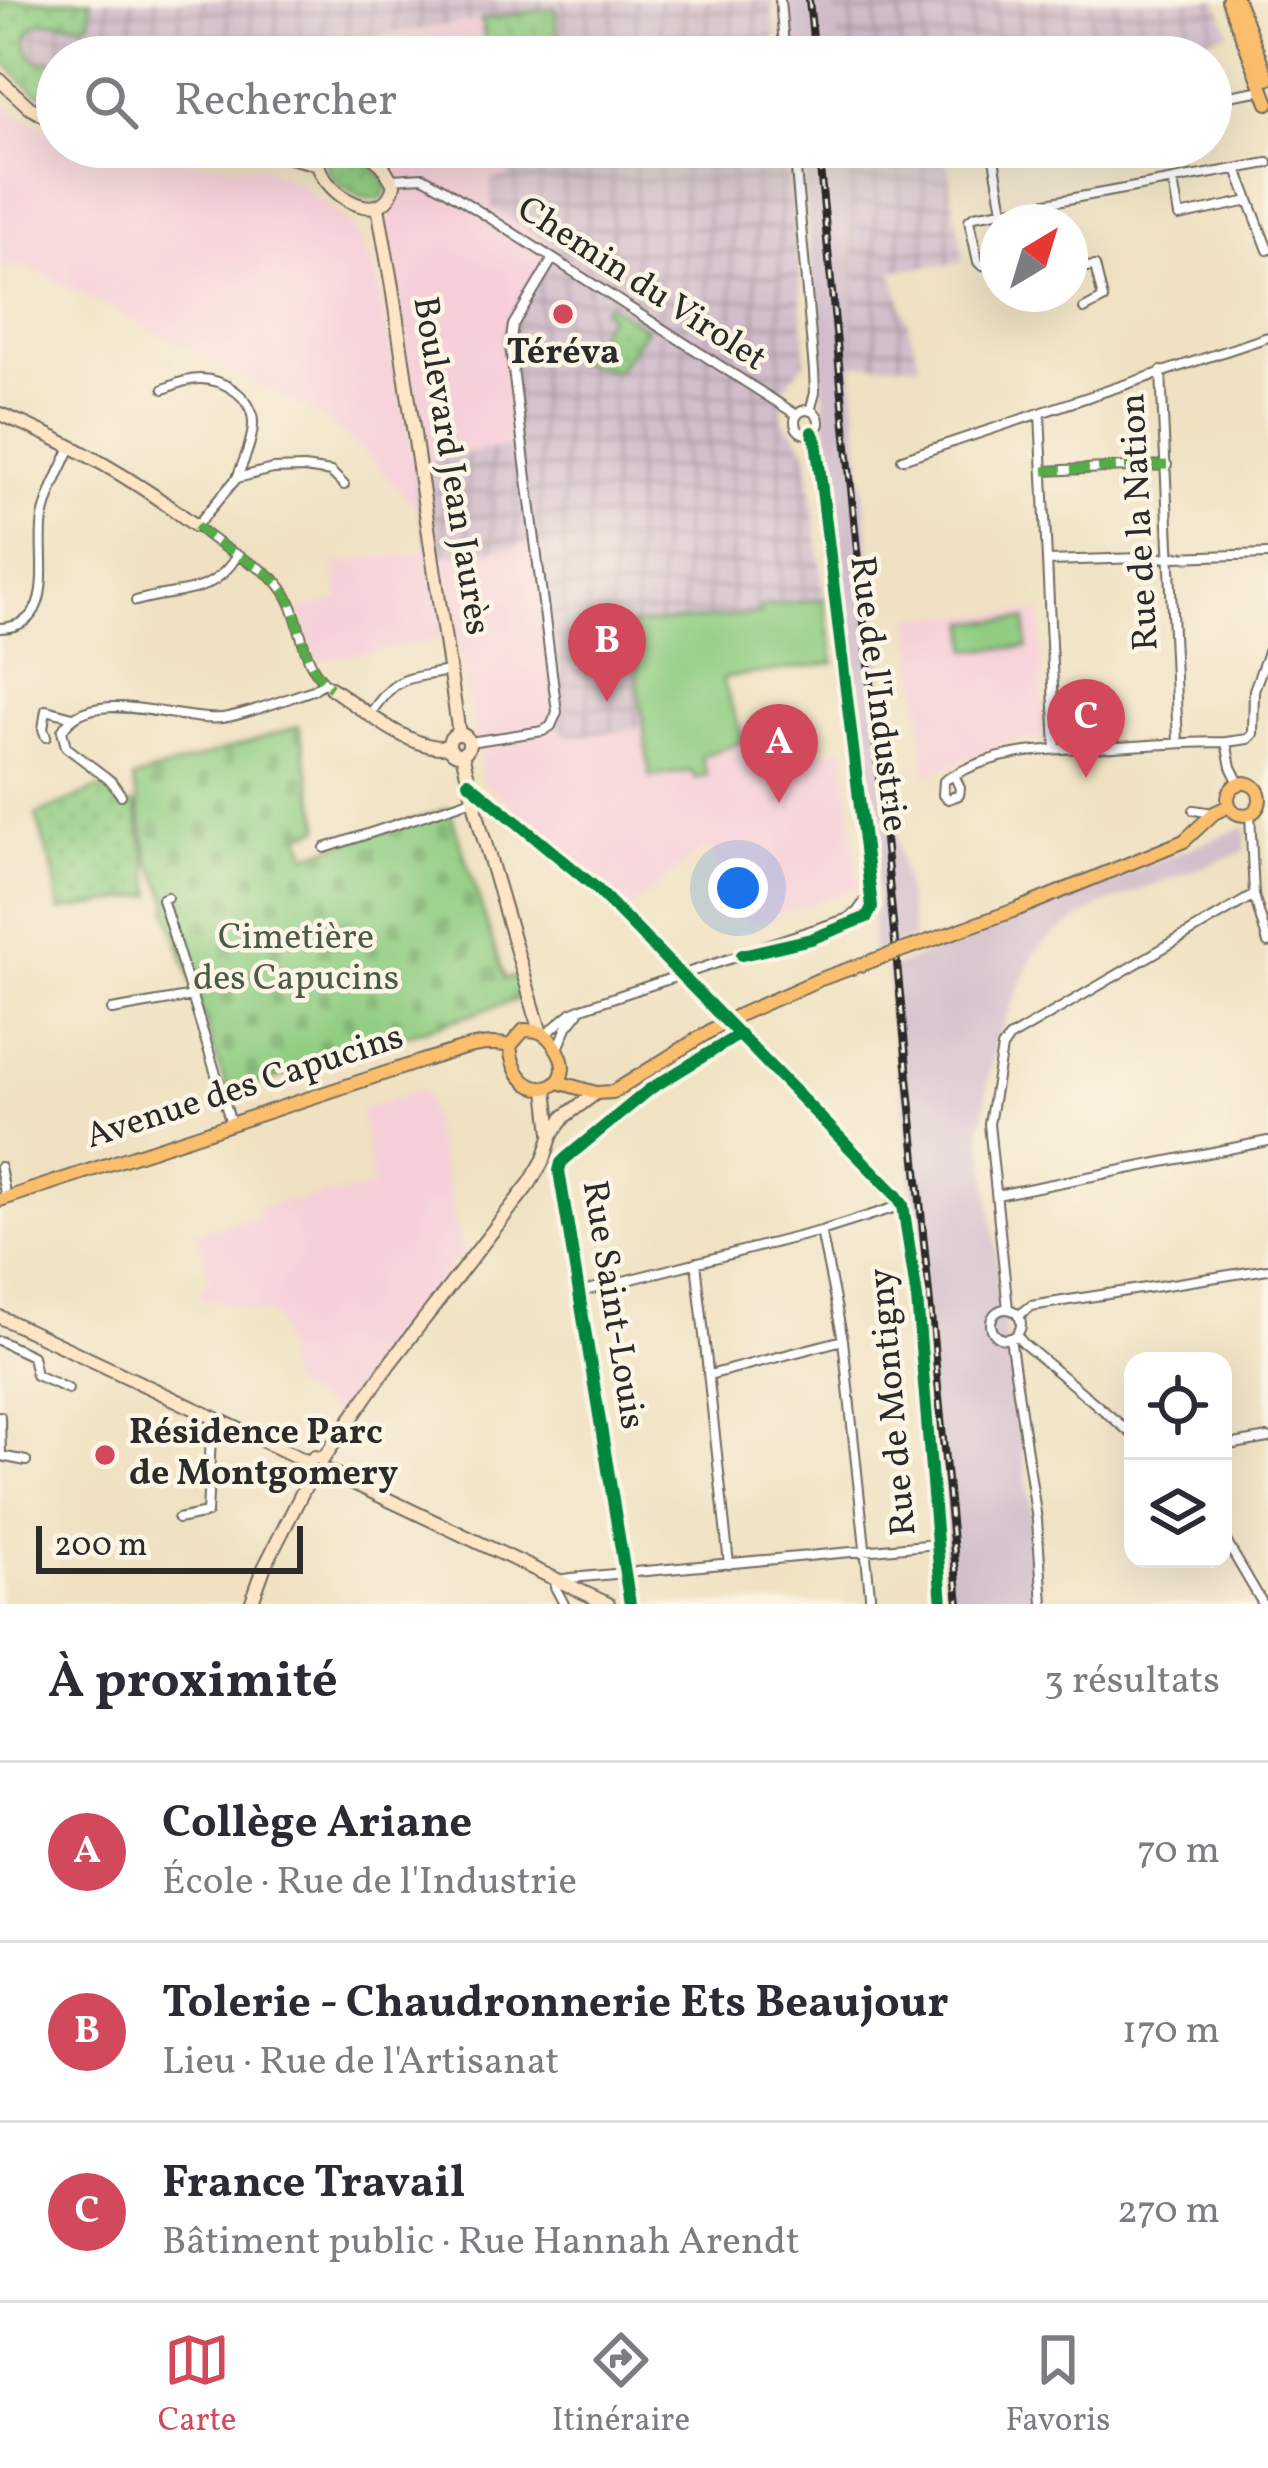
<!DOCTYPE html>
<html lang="fr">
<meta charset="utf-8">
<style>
body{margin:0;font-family:Vollkorn,serif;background:#f7f7f7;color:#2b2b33}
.controls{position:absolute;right:36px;bottom:36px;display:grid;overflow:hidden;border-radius:24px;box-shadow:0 12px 48px #0002}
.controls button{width:108px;height:108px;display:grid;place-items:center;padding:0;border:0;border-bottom:3px solid #e1e1e2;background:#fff;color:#2b2b33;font:60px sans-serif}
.compass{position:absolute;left:980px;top:204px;width:108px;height:108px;border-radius:50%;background:#fff;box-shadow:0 12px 48px #0002;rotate:38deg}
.scale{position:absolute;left:36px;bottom:30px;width:267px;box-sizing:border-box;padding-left:12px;border:6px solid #2b2b2b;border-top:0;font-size:33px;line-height:42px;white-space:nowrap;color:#2b2b2b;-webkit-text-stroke:9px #fcf5e5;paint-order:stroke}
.you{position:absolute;left:738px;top:888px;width:42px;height:42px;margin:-30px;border:9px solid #fff;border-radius:50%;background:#1a73e8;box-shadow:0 0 0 18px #1a73e833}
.badge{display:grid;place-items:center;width:78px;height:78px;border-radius:50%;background:#d1495b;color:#fff;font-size:39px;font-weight:700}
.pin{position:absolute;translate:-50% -99px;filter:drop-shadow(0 3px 6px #0008)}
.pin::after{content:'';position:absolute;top:63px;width:42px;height:36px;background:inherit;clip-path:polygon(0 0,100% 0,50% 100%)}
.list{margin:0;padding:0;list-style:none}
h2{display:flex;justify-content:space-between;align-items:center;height:156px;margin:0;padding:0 48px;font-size:51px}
h2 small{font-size:39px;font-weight:400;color:#7c7c81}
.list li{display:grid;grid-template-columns:78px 1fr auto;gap:36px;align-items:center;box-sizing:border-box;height:180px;padding:0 48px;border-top:3px solid #e1e1e2}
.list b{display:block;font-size:45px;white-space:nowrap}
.list p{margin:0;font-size:39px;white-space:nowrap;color:#7c7c81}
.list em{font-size:39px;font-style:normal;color:#7c7c81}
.icon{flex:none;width:66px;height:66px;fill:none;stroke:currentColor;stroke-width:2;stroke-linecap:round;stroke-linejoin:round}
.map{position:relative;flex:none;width:1268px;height:1604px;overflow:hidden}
.search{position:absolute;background:#fff;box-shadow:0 12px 48px #0002;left:36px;right:36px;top:36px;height:132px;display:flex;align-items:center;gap:30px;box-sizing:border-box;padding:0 42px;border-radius:66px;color:#7c7c81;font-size:45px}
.sheet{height:696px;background:#fff}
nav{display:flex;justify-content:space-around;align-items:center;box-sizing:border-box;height:168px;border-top:3px solid #e1e1e2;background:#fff;font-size:33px;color:#7c7c81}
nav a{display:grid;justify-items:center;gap:6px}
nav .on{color:#d1495b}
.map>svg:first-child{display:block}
.built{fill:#f6cfd9}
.industrial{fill:url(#industrial-grid)}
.railway{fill:#d1bdcb}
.grass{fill:url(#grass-dots);stroke:#5e7c56;stroke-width:3}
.cemetery{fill:url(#cemetery-stones);stroke:#5e7c56;stroke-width:3}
.pitch{fill:#90cd82;stroke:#5e7c56;stroke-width:3}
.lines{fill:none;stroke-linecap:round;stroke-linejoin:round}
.street-casing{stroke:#706b60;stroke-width:12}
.secondary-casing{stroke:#706b60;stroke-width:16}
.primary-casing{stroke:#706b60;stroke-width:16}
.street{stroke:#fff;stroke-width:8}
.secondary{stroke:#fde5c5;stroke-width:12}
.primary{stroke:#fabe6d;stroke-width:12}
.rail-casing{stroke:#2b2b2b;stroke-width:8}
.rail{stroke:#fcf5e5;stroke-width:3;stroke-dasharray:9;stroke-linecap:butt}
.primary-bridge-casing{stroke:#706b60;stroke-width:16;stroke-linecap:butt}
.primary-bridge{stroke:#fabe6d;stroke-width:12}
.quiet{stroke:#54ab44;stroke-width:9;stroke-dasharray:18 9;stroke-linecap:butt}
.cycleway-casing{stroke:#fcf5e5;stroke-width:20}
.cycleway{stroke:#00873e;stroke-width:12}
.poi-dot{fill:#d1495b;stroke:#fcf5e5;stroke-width:4.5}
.labels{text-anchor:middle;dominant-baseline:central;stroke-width:9;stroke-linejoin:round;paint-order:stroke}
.street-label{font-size:36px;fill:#2b2b2b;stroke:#fcf5e5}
.poi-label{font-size:36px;font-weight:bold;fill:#2b2b2b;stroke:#fcf5e5}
.park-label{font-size:36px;fill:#495c45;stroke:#fcf5e5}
</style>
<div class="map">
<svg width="1268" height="1604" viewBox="0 0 1268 1604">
<defs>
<pattern id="industrial-grid" width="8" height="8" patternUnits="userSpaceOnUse" patternTransform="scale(3)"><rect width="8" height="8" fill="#d1bdcb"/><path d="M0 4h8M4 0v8" fill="none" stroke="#aa9aa5"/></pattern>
<pattern id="grass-dots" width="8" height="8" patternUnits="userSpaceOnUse" patternTransform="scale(3)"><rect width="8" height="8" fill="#90cd82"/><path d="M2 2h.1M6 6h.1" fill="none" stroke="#7cb070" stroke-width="1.8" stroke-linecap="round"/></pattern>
<pattern id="cemetery-stones" width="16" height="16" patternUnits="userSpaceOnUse" patternTransform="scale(3)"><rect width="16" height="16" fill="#90cd82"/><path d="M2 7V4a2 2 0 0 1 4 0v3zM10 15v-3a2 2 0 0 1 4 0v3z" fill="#7cb070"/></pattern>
</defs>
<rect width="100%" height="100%" fill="#fcf5e5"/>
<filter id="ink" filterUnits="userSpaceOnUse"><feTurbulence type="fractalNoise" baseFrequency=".00833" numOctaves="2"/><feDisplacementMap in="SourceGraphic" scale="24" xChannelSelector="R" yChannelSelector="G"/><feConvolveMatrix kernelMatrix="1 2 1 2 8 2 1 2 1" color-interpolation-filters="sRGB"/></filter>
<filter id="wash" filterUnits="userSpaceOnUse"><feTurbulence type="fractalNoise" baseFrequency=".004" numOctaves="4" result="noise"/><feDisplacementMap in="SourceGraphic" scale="48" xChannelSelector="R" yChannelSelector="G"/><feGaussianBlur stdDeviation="2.7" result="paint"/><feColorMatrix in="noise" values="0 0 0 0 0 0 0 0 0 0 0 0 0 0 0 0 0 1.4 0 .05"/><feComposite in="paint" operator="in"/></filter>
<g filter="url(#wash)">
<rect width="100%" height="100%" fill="#efe1c1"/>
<path class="built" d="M481,20L488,57H327V45Z
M0,103L57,136V147H77L106,155L263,167L303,187L345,219L358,235L376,275L414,466L418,510L362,450L326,420L27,266L0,269Z
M370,147H504L510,178L554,245L508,319L501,339L506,392L515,447L423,463L387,223L401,184L394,171Z
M540,542L564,709L558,726L571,738L645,727L650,776L743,741L738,725L802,718L817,751L844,748L859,887L747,925L708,845L627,911L567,854L483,782L458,642L441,639L318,661L315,656L298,609L340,600L333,564L427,550L446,556Z
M1040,612L1045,739L1016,740L926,776L912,617Z
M423,1090L463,1253L375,1362L340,1416L288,1384L276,1316L199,1297L210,1275L195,1231L260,1218L257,1207L373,1188L361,1110Z"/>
<path class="industrial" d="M0,0H771L777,57H560L554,8L328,44L327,57H57V106L30,88L0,58Z
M834,0H1217L1230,33L1205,38L1207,50L1167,57H839Z
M504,147H786L800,278L805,362L781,392L782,420L797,436L808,456L824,599L761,607L762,614L632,625L645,727L571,738L557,726L564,708L540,543L446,556L427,550L418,510L414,466L432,459L515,446L501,339L508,319L554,245L492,208V180L509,177Z
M848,147H944L964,262L892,271L920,364H852V246Z"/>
<path class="railway" d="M788,0H834L839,57H793Z
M801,147H848L850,169L852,364L899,851L914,938L872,952L873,919L878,899L839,562Z
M1246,826L1245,851L1101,905L1056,933L1035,952L996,1041L988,1082L984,1119L981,1122L1007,1343L1037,1552L1040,1604H949L930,1431L910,1172L887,970Z"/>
<path class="grass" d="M0,0H91L90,21L85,24C71,24 46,19 34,26C23,34 24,53 37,60C41,62 52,62 57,62V106L30,88L0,58Z
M555,8L560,57H488L481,20Z
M345,148L353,150L386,181L387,189L381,199C351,204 295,155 345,148Z
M608,304L646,329L617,371L573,362L576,352L583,356L609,315L602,309Z
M97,789L109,791L112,798L121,806L133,804L136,809L153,895L60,911L53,871L36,815Z"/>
<path class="cemetery" d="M299,726L321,828L301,835L307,855L449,809L505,979L516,977L522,998L228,1093L168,910L169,901L149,859L133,779Z"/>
<path class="pitch" d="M824,599L834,663L722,678L744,741L701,756L707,775L696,779L691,771L650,777L631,625L761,614L760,607Z
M1026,619L1027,647L968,650V622Z"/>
</g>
<g filter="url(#ink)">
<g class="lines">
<g class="street-casing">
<path id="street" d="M780,0L785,57
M1211,99L1263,90
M794,147L814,371L815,393L810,411
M992,147L1003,210
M1237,169L1268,250
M392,179L423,177L446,190L797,415
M1173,181L1179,216L1249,201
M998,266L981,265L978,262L969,220L974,216L1268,163
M1070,269L1095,266L1103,299L1084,309
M1161,371L1178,743
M164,389C176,384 187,379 200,379C224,379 253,397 253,423C253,441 243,462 237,478
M795 422a12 12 0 1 1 24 0a12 12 0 1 1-24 0Z
M1040,413L1056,749
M902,459L1268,337
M1044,471L1167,465
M1048,561L1268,554
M136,601C180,588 210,598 237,556
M0,628C60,626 36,555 43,518C48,493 61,470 71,447
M331,688C297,663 305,618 281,587C269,571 251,564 235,554C221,546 208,536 196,526L237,478L273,469L304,468L331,472L344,485
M370,714C397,675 403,680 448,671
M46,737L43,729L46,710L73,717
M469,742L543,731L551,726L557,712L510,346L513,325L552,260
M1226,742L1248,739L1253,734L1254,690L1268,652
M954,775L960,788L959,795L948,799L943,795L944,781C997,747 1054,749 1115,747C1152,745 1189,742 1226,742L1231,767L1239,783
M474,787L595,887L897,1196L903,1205L917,1298L942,1604
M121,795L111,781L66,747L62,731C89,683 180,723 222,718C246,715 288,698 313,690L323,683
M1194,810L1213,813
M1250,814L1254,895L1268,943
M325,848L473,799
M167,897L162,899L231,1123
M757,948L846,919L857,912L870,894
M742,955L811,939L867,917L872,907L820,473L816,441L812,432
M112,1010L193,996
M546,1034L571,1013L585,1007L744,954
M558,1049L567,1027L579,1012
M0,1167L6,1198
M997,1195L1268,1141
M821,1231L843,1340L871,1604
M696,1262L729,1564
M580,1292L821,1231L903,1205
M1008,1309L989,1124L1002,1048L1009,1038L1254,895
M991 1324a15 15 0 1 1 30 0a15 15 0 1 1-30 0Z
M1018,1316L1031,1306L1268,1269
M1016,1335L1024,1344L1133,1435
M1010,1338L1037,1520L1043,1604
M0,1341L32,1356L36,1375L68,1389
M709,1375L843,1340
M0,1416L1,1456L26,1461
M1223,1446L1268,1438
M178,1519L207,1513L212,1418
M1223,1536L1263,1604
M564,1604L555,1587L558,1580L571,1578L937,1544
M630,1604L559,1171L561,1163L566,1158L650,1089L740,1034"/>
</g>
<g class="secondary-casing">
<path id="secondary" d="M0,80L29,107L57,123
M219,147L259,150L318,164
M326,147L318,164C324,194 383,231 394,185L383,166L361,147
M378,207L392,287L459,734
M0,414C70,442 136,480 196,526
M331,688C360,707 415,754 449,746
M449 744a10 10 0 1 1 20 0a10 10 0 1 1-20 0Z
M462,754L481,829L540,1030
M546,1089L551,1133
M0,1317L308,1462L315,1457L323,1459
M323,1459L390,1363L530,1183L544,1159L552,1134L565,1116L596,1093
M311,1475L320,1476L326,1470L330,1472L608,1604
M251,1604L264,1568L311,1475"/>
</g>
<g class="primary-casing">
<path id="primary" d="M1228,0L1268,103
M1237,0L1268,79
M1228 799a16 16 0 1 1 32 0a16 16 0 1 1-32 0Z
M915,946L1018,909L1184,841L1214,813L1229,806
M739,1015L818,980L874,960
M524,1030C540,1030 546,1033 555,1046C586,1091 516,1112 510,1046Z
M558,1082L596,1093L613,1092L718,1026
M0,1200L425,1060C453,1052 481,1039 510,1046"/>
</g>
<use href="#street" class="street"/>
<use href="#secondary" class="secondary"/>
<use href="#primary" class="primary"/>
<g class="rail-casing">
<path id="rail" d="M809,0L815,57
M818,147L959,1604"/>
</g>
<use href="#rail" class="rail"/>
<g class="primary-bridge-casing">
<path id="primary-bridge" d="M874,960L915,946
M718,1026L739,1015"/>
</g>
<use href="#primary-bridge" class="primary-bridge"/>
<path class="quiet" d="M1044,471L1167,465
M196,526C208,536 221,546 235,554C251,564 269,571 281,587C305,618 297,663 331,688"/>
<g class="cycleway-casing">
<path id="cycleway" d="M468,782L595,887L897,1196L903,1205L917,1298L942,1604
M742,955L811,939L867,917L872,907L820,473L816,441L812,432
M630,1604L559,1171L561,1163L566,1158L650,1089L740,1034"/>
</g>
<use href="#cycleway" class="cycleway"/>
</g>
</g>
<g class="poi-dot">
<circle cx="563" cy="314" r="12"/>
<circle cx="105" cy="1455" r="12"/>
</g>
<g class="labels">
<g class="street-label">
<text transform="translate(641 285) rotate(33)">Chemin du Virolet</text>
<text transform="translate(450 466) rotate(81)">Boulevard Jean Jaurès</text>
<text transform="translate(1141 522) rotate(-93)">Rue de la Nation</text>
<text transform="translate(877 694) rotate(83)">Rue de l'Industrie</text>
<text transform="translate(245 1088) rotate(-18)">Avenue des Capucins</text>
<text transform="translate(612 1305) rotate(81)">Rue Saint-Louis</text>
<text transform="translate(894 1402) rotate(-95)">Rue de Montigny</text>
</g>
<g class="poi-label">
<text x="563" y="354">Téréva</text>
<text x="129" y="1434" text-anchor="start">Résidence Parc<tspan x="129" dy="41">de Montgomery</tspan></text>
</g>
<g class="park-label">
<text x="296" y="939">Cimetière<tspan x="296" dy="41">des Capucins</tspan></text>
</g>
</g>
</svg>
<div class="controls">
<button><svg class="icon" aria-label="locate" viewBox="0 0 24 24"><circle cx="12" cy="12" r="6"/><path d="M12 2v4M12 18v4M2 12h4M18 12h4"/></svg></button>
<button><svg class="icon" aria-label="layers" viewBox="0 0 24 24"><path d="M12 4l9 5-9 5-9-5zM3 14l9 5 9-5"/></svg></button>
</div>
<svg class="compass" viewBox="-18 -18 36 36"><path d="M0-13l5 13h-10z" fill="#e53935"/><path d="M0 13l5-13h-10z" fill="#7c7c81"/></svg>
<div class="scale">200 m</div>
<div class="you"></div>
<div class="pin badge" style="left:779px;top:803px">A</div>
<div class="pin badge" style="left:607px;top:702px">B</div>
<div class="pin badge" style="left:1086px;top:778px">C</div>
<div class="search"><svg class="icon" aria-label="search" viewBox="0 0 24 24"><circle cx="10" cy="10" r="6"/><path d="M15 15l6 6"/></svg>Rechercher</div>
</div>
<section class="sheet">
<h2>À proximité<small>3 résultats</small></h2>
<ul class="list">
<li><span class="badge">A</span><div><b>Collège Ariane</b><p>École · Rue de l'Industrie</p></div><em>70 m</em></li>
<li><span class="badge">B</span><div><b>Tolerie - Chaudronnerie Ets Beaujour</b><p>Lieu · Rue de l'Artisanat</p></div><em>170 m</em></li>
<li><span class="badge">C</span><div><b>France Travail</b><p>Bâtiment public · Rue Hannah Arendt</p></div><em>270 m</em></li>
</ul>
</section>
<nav>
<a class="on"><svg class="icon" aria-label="map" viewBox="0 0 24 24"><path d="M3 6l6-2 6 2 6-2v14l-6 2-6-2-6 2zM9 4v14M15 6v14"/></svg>Carte</a>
<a><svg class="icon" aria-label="directions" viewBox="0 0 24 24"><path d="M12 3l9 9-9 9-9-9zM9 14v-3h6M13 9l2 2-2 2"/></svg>Itinéraire</a>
<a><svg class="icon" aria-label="saved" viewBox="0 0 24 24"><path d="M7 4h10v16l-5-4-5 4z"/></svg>Favoris</a>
</nav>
